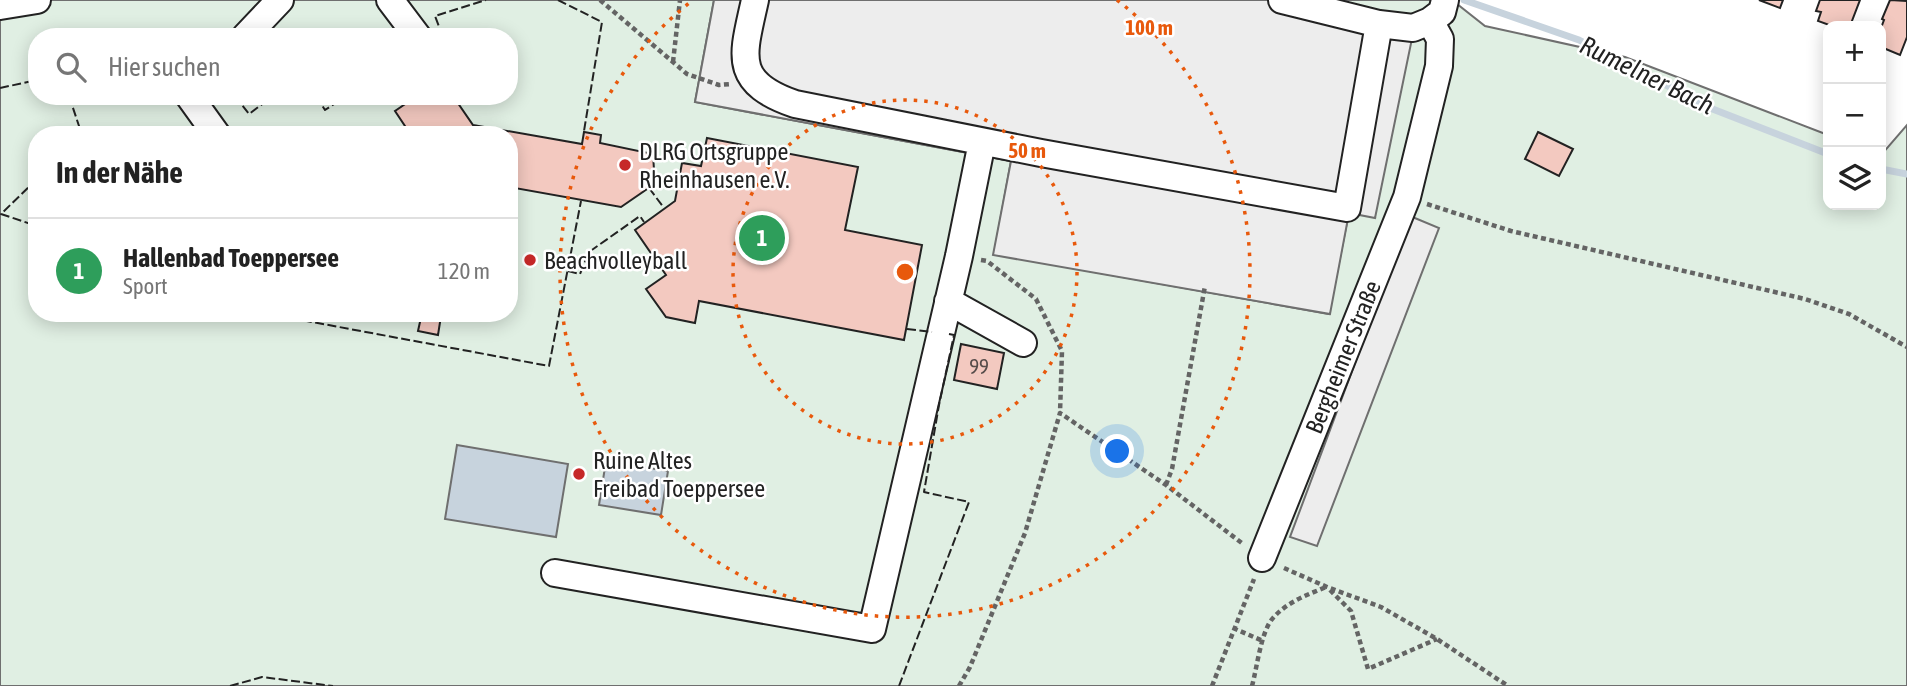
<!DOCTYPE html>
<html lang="de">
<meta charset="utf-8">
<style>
body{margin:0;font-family:"Asap Condensed",sans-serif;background:#f6f6f6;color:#222}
.controls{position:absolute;right:21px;top:21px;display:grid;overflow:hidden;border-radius:14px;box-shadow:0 4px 18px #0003}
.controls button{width:63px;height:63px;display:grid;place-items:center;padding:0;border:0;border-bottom:2px solid #e0e0e0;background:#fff;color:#222;font:35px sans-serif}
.you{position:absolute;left:1118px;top:452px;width:24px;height:24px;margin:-18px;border:5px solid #fff;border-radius:50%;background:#1a73e8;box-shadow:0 0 0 10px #1a73e833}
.badge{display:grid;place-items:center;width:46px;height:46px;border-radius:50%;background:#7c3aed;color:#fff;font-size:23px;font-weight:700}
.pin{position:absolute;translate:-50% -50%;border:4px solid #fff;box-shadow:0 2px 7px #0006}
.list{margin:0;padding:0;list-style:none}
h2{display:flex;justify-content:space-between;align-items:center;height:91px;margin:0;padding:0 28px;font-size:30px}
h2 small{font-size:23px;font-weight:400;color:#767676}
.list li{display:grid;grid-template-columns:46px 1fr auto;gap:21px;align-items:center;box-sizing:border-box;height:105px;padding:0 28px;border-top:2px solid #e0e0e0}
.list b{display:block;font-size:26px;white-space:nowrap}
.list p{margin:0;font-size:23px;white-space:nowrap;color:#767676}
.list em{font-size:23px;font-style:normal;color:#767676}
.icon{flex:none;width:38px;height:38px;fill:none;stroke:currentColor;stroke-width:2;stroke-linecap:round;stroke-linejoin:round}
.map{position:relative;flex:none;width:1907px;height:686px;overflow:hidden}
.search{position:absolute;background:#fff;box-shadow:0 4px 18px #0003;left:28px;top:28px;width:490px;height:77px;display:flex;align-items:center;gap:18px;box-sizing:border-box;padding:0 24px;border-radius:28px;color:#767676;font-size:26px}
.panel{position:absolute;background:#fff;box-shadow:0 4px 18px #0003;left:28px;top:126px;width:490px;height:196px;border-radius:28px}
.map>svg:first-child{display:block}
.green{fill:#e0efe3;stroke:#6f6f6f;stroke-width:2;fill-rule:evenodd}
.parking{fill:#ededed;stroke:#6f6f6f;stroke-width:2}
.water{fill:#c7d3dd;stroke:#6f6f6f;stroke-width:2}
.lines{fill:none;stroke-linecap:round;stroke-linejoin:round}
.stream{stroke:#c7d3dd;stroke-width:7}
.building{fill:#f3c9c0;stroke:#222;stroke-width:2}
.minor-casing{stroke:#222;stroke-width:30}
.path{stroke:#646464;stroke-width:4.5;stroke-dasharray:5 3.5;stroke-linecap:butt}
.minor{stroke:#fff;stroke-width:26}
.fence{stroke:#222;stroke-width:2;stroke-dasharray:9 3.5;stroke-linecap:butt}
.ring{fill:none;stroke:#e8590c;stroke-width:3.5;stroke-dasharray:3.5 7}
.poi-dot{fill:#c62828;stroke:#fff;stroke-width:2.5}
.labels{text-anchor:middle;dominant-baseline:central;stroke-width:5;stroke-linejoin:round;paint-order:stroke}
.number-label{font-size:21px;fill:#564c4a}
.poi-label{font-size:24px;fill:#222;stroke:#fff;text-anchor:start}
.street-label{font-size:24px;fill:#222;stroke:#fff}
.water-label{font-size:26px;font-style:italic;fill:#222;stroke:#fff}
.centre{fill:#e8590c;stroke:#fff;stroke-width:3.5}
.ring-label{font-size:21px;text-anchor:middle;font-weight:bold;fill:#e8590c;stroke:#fff;stroke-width:5;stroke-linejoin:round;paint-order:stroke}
</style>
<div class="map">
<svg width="1907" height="686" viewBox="0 0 1907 686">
<rect width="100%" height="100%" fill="#fff"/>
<path class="green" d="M0,0H714L695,102L1011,161L994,254L1329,314L1349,212L1375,217L1323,0H1452L1485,26L1625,57L1828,135V205H1881V155L1907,125V686H0ZM37,37H509V96H37ZM37,135H509V313H37Z"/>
<path class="parking" d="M714,0H1323L1415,24L1375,218L1349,213L1330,314L993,255L1011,161L695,102Z
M1410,216L1439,228L1317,546L1290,537Z"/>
<path class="water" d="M457,445L568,464L556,537L445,519Z
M606,461L668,471L661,515L599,505Z"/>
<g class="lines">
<path class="stream" d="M1464,0L1579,40L1710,108L1828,154
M1881,169L1907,174"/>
</g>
<path class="building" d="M1759,0H1783L1780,8Z
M1820,0H1860L1850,26H1832L1818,21L1821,12L1816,11Z
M1890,0L1907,1V37L1900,55L1881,47V28L1884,20L1882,19Z
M417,96H453L473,125L582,144L584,132L601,135L600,143L653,154L654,170L643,178L650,187L621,207L509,187V135H411L395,111Z
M1538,132L1573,149L1559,176L1525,159Z
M707,138L858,167L845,230L922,245L904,340L699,301L695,323L666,317L646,289L666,275L635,230L675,201L682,163L701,166Z
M422,313L441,316L438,335L418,331Z
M961,344L1004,353L997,389L954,380Z"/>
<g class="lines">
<g class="minor-casing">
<path id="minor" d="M390,0L418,37
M755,0C743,55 731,82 795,104L1041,153L1347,208L1379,24
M1282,0L1379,24L1413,28L1430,21L1442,12L1445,0
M0,6L37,0
M245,37L280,0
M189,96L217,135
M948,301L1023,343
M1262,558L1407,197L1439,66L1440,39L1430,21
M555,573L872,629L959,256L982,142"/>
</g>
<path class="path" d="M600,0L687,74L719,85L731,84
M673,62L680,0
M1427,204L1511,231L1805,299L1849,314L1907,347
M981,260L987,261L1036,299L1062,351L1060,413
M1166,485L1172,469L1205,286
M1284,568L1327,587L1381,607L1437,639L1508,686
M1330,590L1351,611L1368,669L1437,639
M1233,628L1263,641
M959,686L970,667L1025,533L1060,413L1166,485L1243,544
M1212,686L1254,579
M1252,686C1257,668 1261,631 1273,618C1287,602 1307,595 1326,587"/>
<use href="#minor" class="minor"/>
<path class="fence" d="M558,0L602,22L584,131
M443,37L435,16L486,0
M0,88L37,80
M69,96L82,135
M235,96L249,114L273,96
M316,96L325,110L346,96
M458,102L466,96
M37,179L1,214L37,226
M649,188L664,208
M568,271L580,274L589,252L640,216L644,222
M279,313L296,319L549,366L581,201
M907,329L932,332
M230,686L262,677L333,686
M899,686L969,502L924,492L939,405L954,335L949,334"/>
</g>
<g class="ring">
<circle cx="905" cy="272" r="172"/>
<path d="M1117 0A345 345 0 1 1 693 0"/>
</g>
<g class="poi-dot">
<circle cx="625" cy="165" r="7"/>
<circle cx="530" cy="260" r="7"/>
<circle cx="579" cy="474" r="7"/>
</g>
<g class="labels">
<g class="number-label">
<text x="979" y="366">99</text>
</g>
<g class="poi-label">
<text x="639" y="151">DLRG Ortsgruppe<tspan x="639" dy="28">Rheinhausen e.V.</tspan></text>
<text x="544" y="260">Beachvolleyball</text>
<text x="593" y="460">Ruine Altes<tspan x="593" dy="28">Freibad Toeppersee</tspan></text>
</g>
<g class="street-label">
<text transform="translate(1343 357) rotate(-68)">Bergheimer Straße</text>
</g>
<g class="water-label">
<text transform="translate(1647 75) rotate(26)">Rumelner Bach</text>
</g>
</g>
<circle cx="905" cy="272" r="10" class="centre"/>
<g class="ring-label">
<text x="1149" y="35">100 m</text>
<text x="1027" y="158">50 m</text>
</g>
</svg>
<div class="controls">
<button>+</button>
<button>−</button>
<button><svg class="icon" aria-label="layers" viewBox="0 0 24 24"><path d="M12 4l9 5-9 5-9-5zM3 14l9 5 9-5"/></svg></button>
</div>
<div class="you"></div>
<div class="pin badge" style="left:762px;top:238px;background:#2e9e5b">1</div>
<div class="search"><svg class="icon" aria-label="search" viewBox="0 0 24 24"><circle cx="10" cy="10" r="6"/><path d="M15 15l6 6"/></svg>Hier suchen</div>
<section class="panel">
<h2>In der Nähe<small></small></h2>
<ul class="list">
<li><span class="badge" style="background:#2e9e5b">1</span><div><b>Hallenbad Toeppersee</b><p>Sport</p></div><em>120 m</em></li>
</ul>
</section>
</div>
